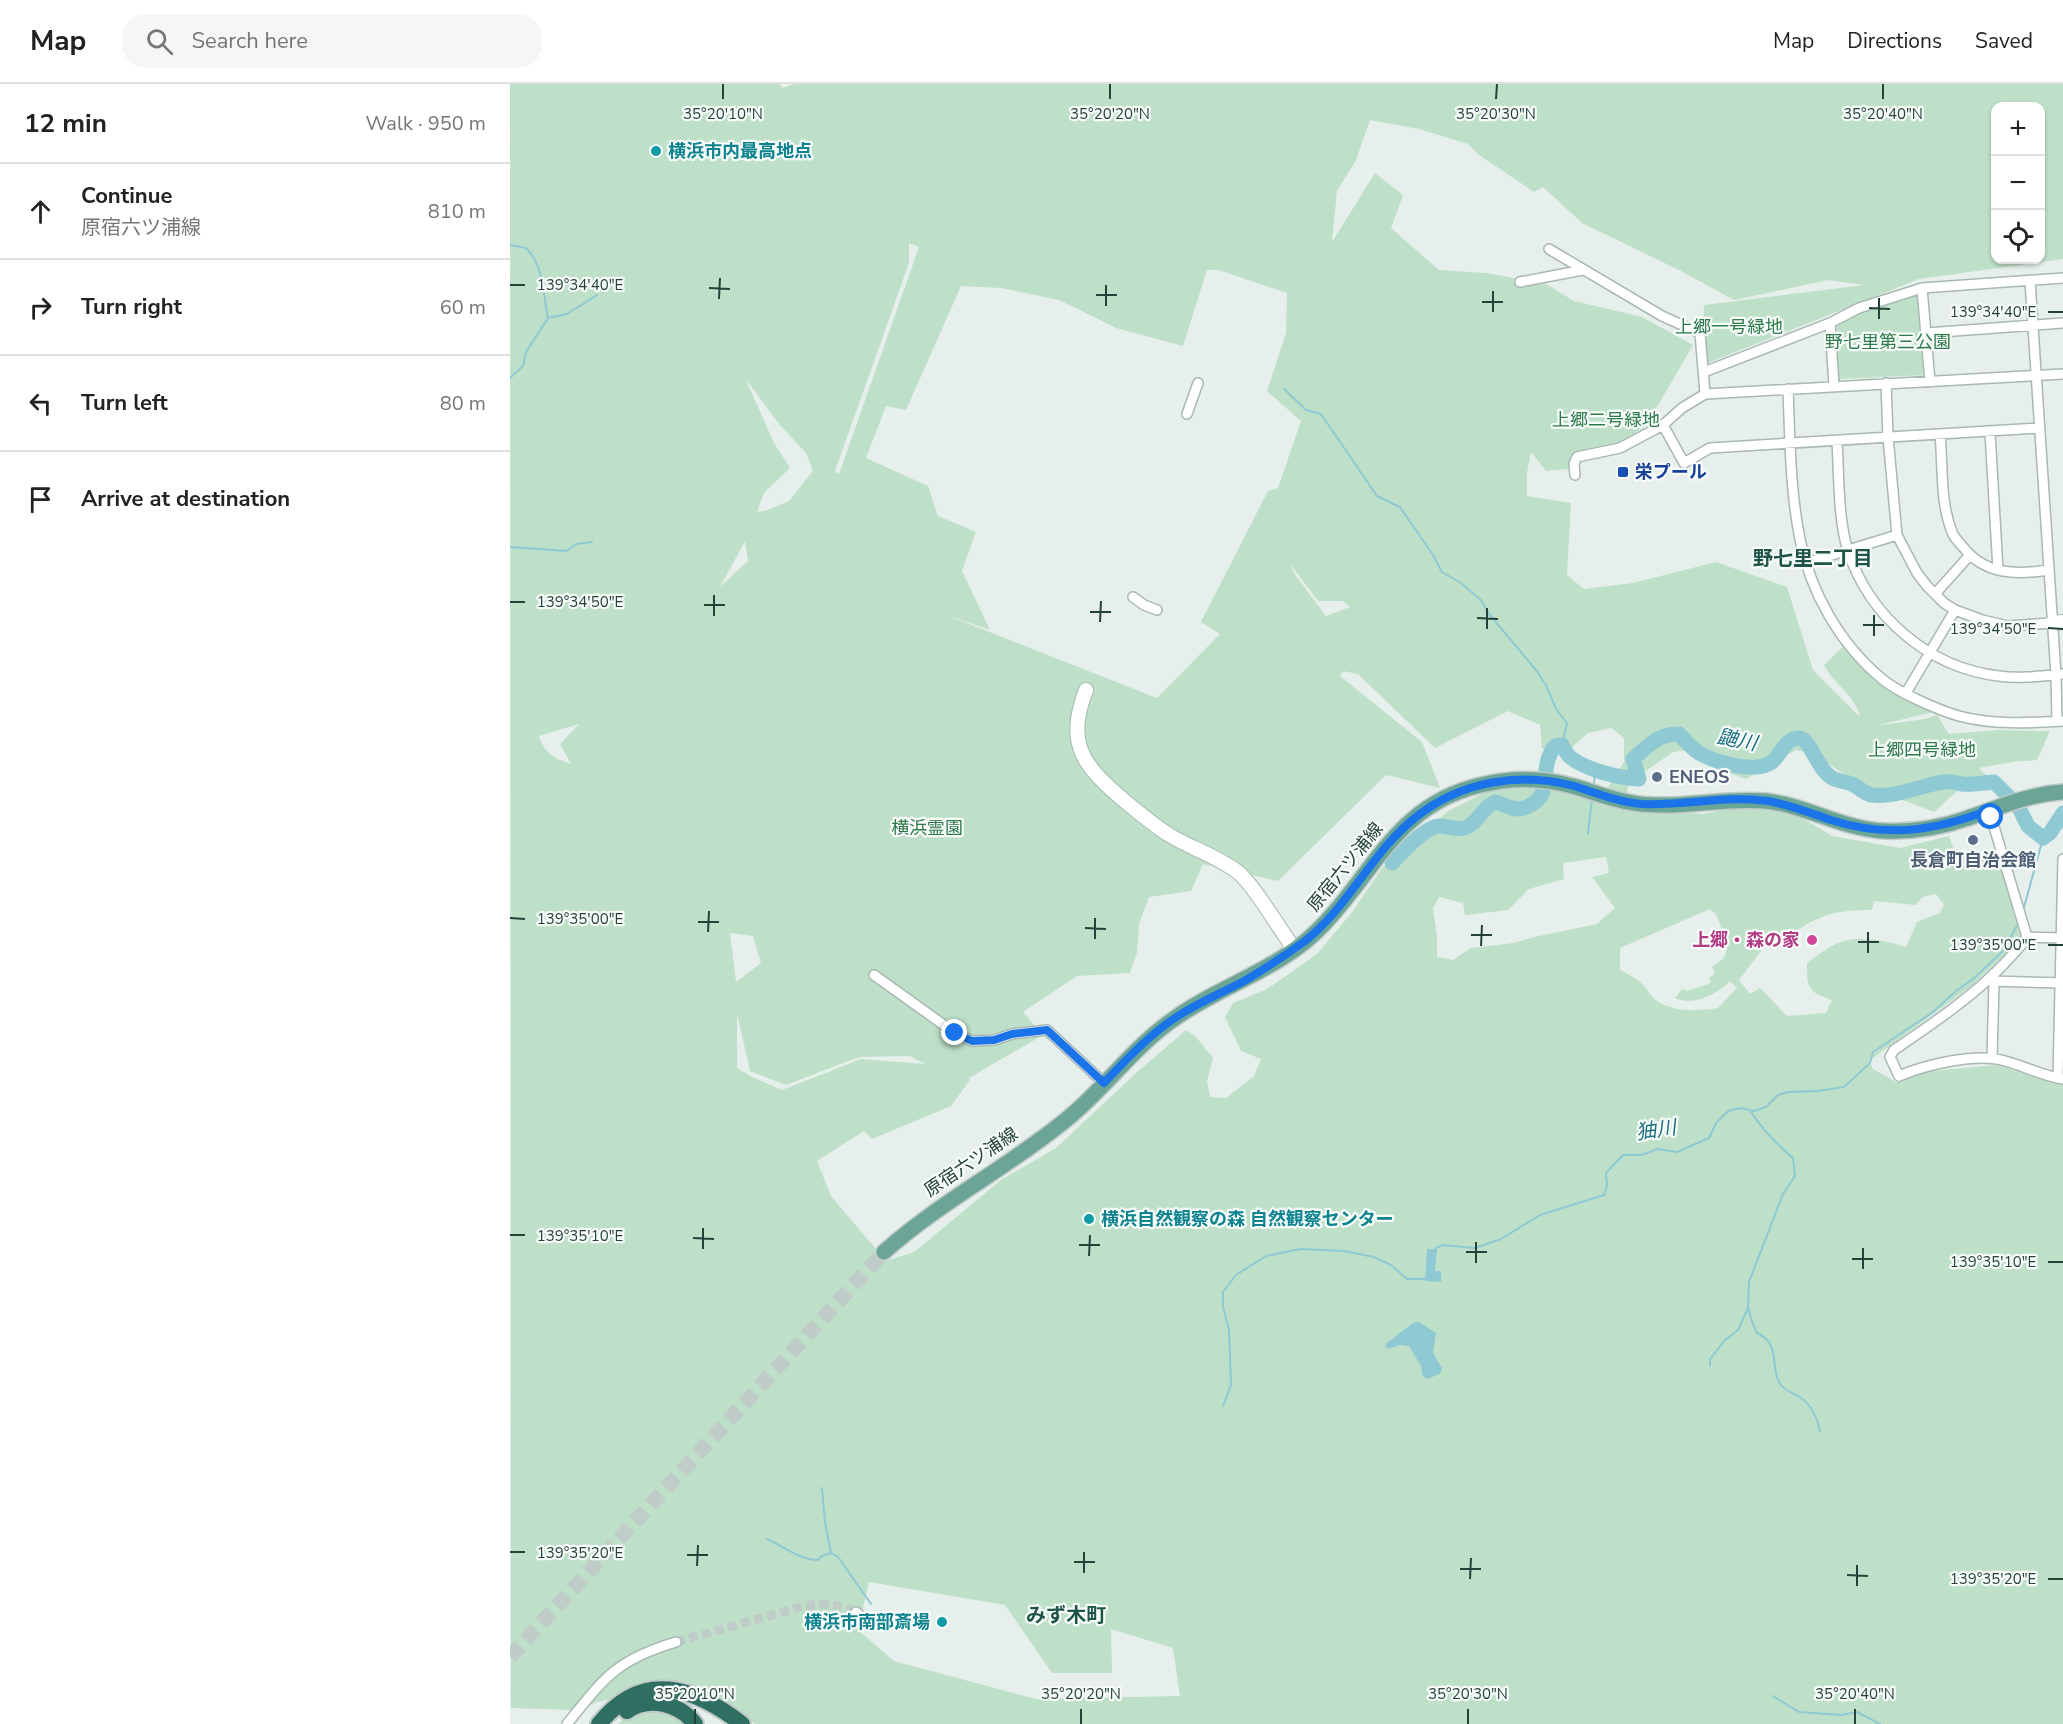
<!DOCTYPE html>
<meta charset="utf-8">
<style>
body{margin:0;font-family:"Nunito Sans","Noto Sans JP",sans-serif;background:#f6f6f6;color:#222}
.controls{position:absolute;right:18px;top:18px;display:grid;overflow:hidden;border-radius:12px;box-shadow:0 2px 4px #0004}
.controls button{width:54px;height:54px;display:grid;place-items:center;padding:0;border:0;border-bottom:2px solid #e0e0e0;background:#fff;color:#222;font:30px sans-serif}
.stop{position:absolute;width:18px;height:18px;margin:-14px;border:4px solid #1a73e8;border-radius:50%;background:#fff}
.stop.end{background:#1a73e8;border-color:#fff;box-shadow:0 2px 6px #0008}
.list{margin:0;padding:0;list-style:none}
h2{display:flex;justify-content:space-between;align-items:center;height:78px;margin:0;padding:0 24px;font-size:26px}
h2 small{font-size:20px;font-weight:400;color:#767676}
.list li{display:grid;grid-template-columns:39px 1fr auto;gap:18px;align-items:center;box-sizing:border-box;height:96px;padding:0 24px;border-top:2px solid #e0e0e0}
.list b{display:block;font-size:22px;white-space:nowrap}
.list p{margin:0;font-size:20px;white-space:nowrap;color:#767676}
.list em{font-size:20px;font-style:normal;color:#767676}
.icon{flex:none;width:33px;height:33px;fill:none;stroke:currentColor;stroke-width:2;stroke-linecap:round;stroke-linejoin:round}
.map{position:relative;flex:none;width:1553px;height:1640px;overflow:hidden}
header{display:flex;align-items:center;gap:36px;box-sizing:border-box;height:84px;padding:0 30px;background:#fff;border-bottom:2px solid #e0e0e0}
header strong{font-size:28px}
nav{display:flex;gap:33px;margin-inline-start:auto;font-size:21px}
.search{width:420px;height:54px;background:#f6f6f6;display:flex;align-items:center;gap:15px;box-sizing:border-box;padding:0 21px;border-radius:24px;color:#767676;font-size:22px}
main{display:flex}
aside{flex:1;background:#fff}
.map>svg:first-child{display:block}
.green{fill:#bfe0c8;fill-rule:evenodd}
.water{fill:#8ec9d4}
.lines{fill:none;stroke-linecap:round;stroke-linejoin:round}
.stream{stroke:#8ec9d4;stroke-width:2}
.river{stroke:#8ec9d4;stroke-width:15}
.street-tunnel{stroke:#bfccc8;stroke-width:9;stroke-dasharray:9 4.5;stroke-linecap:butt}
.primary-tunnel{stroke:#bfccc8;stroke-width:15;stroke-dasharray:15 8;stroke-linecap:butt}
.street-casing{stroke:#a8b8b2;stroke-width:12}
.secondary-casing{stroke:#a4bbb3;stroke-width:16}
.primary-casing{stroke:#c2cac8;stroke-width:18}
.highway-casing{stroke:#c2cac8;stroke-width:20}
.street{stroke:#fff;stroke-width:9}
.secondary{stroke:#fff;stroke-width:14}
.primary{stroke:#6aa596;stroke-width:15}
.highway{stroke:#2f6f62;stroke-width:16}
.route{stroke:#1a73e8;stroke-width:8}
.ticks{fill:none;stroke:#24423a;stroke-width:2}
.culture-dot{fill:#0f9aa8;stroke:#f7fbf9;stroke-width:2}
.transit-dot{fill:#1a4fb4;stroke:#f7fbf9;stroke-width:2}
.service-dot{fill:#5c6f8a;stroke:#f7fbf9;stroke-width:2}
.hotel-dot{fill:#d1479c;stroke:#f7fbf9;stroke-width:2}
.labels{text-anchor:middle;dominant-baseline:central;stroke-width:4.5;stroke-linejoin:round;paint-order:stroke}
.culture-label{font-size:18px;font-weight:bold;fill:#0d838f;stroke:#f7fbf9;text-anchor:start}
.park-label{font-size:18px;fill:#2d7a4b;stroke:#f7fbf9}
.transit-label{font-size:18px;font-weight:bold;fill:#164399;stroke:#f7fbf9;text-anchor:start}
.service-label{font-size:18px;font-weight:bold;fill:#4e5e75;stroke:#f7fbf9;text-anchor:start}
.street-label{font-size:18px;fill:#24423a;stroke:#f7fbf9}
.hotel-label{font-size:18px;font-weight:bold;fill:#b23c85;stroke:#f7fbf9;text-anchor:end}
.neighbourhood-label{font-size:20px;font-weight:bold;fill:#1f5548;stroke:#f7fbf9}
.water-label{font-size:20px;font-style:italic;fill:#1c6f80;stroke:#f7fbf9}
.ticks-label{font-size:15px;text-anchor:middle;fill:#24423a;stroke:#f7fbf9;stroke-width:4.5;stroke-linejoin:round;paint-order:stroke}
</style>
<header>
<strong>Map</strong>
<div class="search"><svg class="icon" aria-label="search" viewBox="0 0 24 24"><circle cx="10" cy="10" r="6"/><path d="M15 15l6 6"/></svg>Search here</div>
<nav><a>Map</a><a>Directions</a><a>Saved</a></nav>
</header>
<main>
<aside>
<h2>12 min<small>Walk · 950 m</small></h2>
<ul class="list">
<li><svg class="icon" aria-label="ahead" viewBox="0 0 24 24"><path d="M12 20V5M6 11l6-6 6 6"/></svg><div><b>Continue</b><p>原宿六ツ浦線</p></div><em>810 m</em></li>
<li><svg class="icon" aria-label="right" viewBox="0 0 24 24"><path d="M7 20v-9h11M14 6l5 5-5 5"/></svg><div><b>Turn right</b></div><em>60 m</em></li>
<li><svg class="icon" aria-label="left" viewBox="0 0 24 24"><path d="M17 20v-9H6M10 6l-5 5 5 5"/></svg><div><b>Turn left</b></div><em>80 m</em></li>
<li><svg class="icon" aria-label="arrive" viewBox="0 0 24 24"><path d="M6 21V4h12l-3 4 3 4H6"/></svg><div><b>Arrive at destination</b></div></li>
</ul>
</aside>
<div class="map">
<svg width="1553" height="1640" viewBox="0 0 1553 1640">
<rect width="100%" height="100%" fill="#e6efeb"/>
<path class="green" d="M0,0H270L273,4L284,0H1553V175L1409,195L1193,281L1194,221L1354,201L1318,196L1224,216L1171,187L1072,139L1033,103L1024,108L969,71L958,60L909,45L860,36L846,76L827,107L822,158L865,89L893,111L881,144L929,186L976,189L1036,200L1064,217L1132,233L1183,261L1147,323L1140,327L1146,335C1132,344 1119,354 1104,361C1090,367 1074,364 1061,373L1058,385L1036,387L1021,368L1017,389V412L1061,419L1057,491L1074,505L1123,499L1206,478L1277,503L1303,586L1348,631L1350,632C1343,609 1325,602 1314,581L1334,562L1367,597L1423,628L1365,642L1415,635L1427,631L1439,650L1489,646L1540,647L1527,676L1503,678L1469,684L1477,692H1466L1465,696L1447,707L1424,728L1348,699L1302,669L1286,666L1236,695L1199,682L1179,666L1163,668L1133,689L1120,694L1117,708L1132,722L1149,727L1194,730L1226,723L1284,729L1322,752L1390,764L1439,752L1446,772L1490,777L1511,856L1460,903L1359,977L1363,985L1386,998L1421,987L1487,981L1528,994L1553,998V1640H245L208,1614L155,1599L61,1626L1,1624ZM1486,22H1530V176H1486ZM399,159L409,163L329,390L325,387L399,179ZM697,186H709L777,209L776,249L757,307L791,337L768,404L758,407L691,538L710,550L647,614L436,531L480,546L452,487L466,448L428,432L418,402L356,374L376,322L396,326L451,202L491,204L549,216L606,244L673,262ZM235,294L269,340L296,369L303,387L279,417L258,426L247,428L254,409L280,384L264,359ZM235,457L238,477L210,503ZM780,480L808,517H833L840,523L816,532L786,492ZM833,587L848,590L925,664L998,627L1030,641L1032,665L1059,666L1078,649L1101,644L1114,654V678L1090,716L1024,701L976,708L938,727L872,784L843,827L807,870L757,905L723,919L715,933L731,967L751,975L744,992L716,1014L700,1013L697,997L703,974L686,953L676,946L625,990L546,1064L491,1096L404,1168L376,1177L321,1112L307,1077L354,1047L362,1055L441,1022L460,996L459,994L533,951L513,928L567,892L620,889L627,869L629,840L639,813L681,807L693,780L768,797L876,691L930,704L912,658L830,592ZM69,640L50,660L61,680C45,675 34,669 29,652ZM1096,773L1099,789L1082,793L1105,824L1087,840L1024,853L1004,859L961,864L943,876L927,873V853L923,824L929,813L953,819L955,831L998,826L1019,805L1054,795L1053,779ZM1426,810L1434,821L1430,829L1407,838L1396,863C1380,858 1351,852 1334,857C1321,861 1309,870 1297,879C1297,903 1297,908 1322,916L1316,929L1277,932L1250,904L1240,910L1229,896L1261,854L1268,859C1306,834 1315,826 1362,826L1364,817L1406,821L1412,813ZM1200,825L1206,830L1218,861L1214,874L1202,883L1205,889L1199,894L1201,899L1177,907L1172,905L1165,914C1184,923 1207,910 1220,897L1227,904L1208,924C1187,927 1166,929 1147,917C1140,912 1137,904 1131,899C1125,893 1117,890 1110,886V864ZM220,849L243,852L251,879L226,898ZM227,929L240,987L276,1001L349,973L400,972L415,980L351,975L272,1006L242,993L227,984ZM359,1498L495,1521L542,1589H602L601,1545L663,1564L670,1612L526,1615L384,1577L348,1546Z
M1411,206L1415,291L1329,295L1326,239Z
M145,1622L182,1640H108L114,1634Z"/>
<path class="water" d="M917,1165H927L925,1187H931V1198L915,1197Z
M909,1238L926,1249L923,1269L932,1284L930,1290L917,1295L912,1291L911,1282L899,1262L890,1261L878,1265L875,1262L878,1258L903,1239Z"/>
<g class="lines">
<path class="stream" d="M0,161L16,164C34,181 33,211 38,234
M0,294L13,282L16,268L38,234L57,230L87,211
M774,305L796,326L811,330L867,412L890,423L923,471L932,488L951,499L971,516L979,530L1026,586L1037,603L1046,625L1057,639L1052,661
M0,463L57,467L66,460L82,458
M1084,703L1085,685
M1078,750L1082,714
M1513,827L1533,754
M1241,1028C1253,1046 1266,1060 1283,1074L1285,1092L1273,1110L1239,1198L1238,1222L1241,1235L1247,1249C1271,1260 1260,1280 1269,1298C1274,1307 1280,1307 1288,1312C1301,1320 1307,1332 1310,1347
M926,1168V1164L933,1161L965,1164L991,1155L1030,1131L1094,1111L1097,1102L1096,1089L1113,1071H1132L1147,1065L1167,1068L1199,1054L1206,1039L1218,1027L1231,1024L1244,1027L1256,1023L1268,1011L1278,1008L1308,1007L1334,1003L1360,979L1363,968L1423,928L1446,907L1463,895L1493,867L1509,838
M1200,1282V1275L1215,1256L1228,1246L1238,1224
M713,1322L721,1301L719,1246L713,1223V1208L726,1191L756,1172L790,1165L834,1167L864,1173L881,1181L897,1195H916
M312,1404L315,1438L321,1469L328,1473L361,1520
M257,1455C273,1462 290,1476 308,1476L312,1472L321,1469
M1263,1612L1289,1628L1331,1631L1347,1628L1370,1640"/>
<path class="river" d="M882,779C892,769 914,743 929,742C939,742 947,747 957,743C968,738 972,724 985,718C993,720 1000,724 1007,725C1017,725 1030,717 1033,707C1037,690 1034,676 1045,662L1052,661C1054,665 1057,670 1060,673C1076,686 1109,694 1129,695L1123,675C1137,663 1149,649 1169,650C1175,656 1181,664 1189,669C1205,678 1247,691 1263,677C1271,670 1276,653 1290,654C1301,656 1308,688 1324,695C1330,697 1336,698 1342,700C1349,703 1354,710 1362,711C1387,714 1410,701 1434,698C1440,697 1446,699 1452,700C1463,701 1474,699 1484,698L1508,722L1518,742L1533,754L1540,749L1553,729"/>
<path class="street-tunnel" d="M166,1558L294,1522C313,1519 328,1520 346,1528"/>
<path class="primary-tunnel" d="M0,1573L374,1168"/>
<g class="street-casing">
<path id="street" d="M1039,165L1152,232L1190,249L1195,310
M1520,197L1546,591L1547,637
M1010,198L1073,186
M1412,204L1420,298
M1320,239L1324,302
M1417,249L1553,239
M1194,288L1320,239L1349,224L1412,204L1553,194
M1376,299L1378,353L1387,451L1407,489L1417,502L1434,519L1445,526L1472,536L1498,542L1542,539
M1278,305C1280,355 1280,406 1290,455C1300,507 1330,560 1371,594C1387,608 1428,626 1449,632C1482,641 1519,639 1553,637
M677,330L688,299
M1153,341L1174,379L1200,364L1529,344
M1480,348L1488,486
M1430,350C1433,382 1430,418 1442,448C1444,454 1449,458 1453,463C1475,491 1506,491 1538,486
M1327,357C1329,390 1328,436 1338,467C1360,533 1419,584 1489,592C1510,595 1532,592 1553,590
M1065,391L1064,380L1067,373L1110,364L1153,341L1172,324L1195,310L1553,290
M1296,479L1387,451
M1425,510L1459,472
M623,513L634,521L647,526
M1396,609L1445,526
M1479,726L1517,853C1510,864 1502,871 1493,881C1461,914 1422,940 1384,966L1380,973L1389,992C1415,981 1467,968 1495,977C1514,982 1533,992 1553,995
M1517,853L1553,854
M364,891L445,949L462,957L484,956L502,950L537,946L594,999
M1481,897L1553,899
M1482,974L1484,898
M1548,994L1553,775
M346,1528L355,1535
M57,1640C95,1593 106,1576 166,1558"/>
</g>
<g class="secondary-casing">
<path id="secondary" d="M1542,539L1553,538
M576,606C554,663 576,684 617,719C631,730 645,743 661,752C683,765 709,773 729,789C745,803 765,838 778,856L782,866"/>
</g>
<g class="primary-casing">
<path id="primary" d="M374,1168C431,1117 499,1083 557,1035C594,1005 622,965 661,937C708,902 770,886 811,843C865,788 887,720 971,701C1003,693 1035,694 1066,703C1083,708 1100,715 1118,718C1161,727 1211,713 1255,717C1296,721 1332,745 1374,747C1401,748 1429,744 1455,735C1488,724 1518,710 1553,708"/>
</g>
<g class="highway-casing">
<path id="highway" d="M117,1627C139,1611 170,1620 185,1640
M89,1640C133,1585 184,1603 232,1640"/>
</g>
<use href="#street" class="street"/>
<use href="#secondary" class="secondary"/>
<use href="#primary" class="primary"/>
<use href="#highway" class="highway"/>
</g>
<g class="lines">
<path class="route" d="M445,949L462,957L484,956L502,950L537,946L594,999C616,976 638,952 665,934C687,919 712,909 736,896C756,884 776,871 795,857C839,822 862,768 906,733C950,698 1009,687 1064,702C1086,709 1108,718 1132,720C1174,722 1217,711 1258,717C1281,721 1300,729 1321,736C1377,754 1425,747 1479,726L1481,733"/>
</g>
<path class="ticks" d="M213,15V0M600,15V0M986,15L987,0M1373,15V0M0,201H15M199,204L220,205M586,211H607M209,215L210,194M972,218H993M596,222V201M1359,224L1380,225M983,228V207M1538,228H1553M1369,235V214M0,518H15M194,521H215M580,528H601M204,532V511M967,534L988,535M590,538L591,517M1353,541H1374M1538,544L1553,545M977,545V524M1364,552V531M0,834L15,835M188,838H209M575,844L596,845M198,848L199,827M961,851H982M585,855V834M1348,858H1369M1538,861H1553M971,862L972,841M1358,869V848M0,1151H15M183,1154L204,1155M569,1161H590M193,1165V1144M956,1168H977M579,1172L580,1151M1342,1175H1363M1538,1178H1553M966,1179V1158M1353,1185V1164M0,1468H15M177,1471H198M564,1478H585M187,1482L188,1461M950,1485H971M574,1489V1468M1337,1491L1358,1492M960,1495L961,1474M1538,1495H1553M1347,1502V1481M185,1640V1625M571,1640V1625M958,1640V1625M1345,1640V1625"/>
<g class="culture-dot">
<circle cx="146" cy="67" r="6"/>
<circle cx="579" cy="1135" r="6"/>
<circle cx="432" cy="1538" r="6"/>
</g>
<rect class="transit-dot" x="1107" y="382" width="12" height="12" rx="3"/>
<g class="service-dot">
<circle cx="1147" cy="693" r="6"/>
<circle cx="1463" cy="756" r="6"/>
</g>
<circle class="hotel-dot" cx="1302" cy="856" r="6"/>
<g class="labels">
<g class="culture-label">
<text x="158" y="67">横浜市内最高地点</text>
<text x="591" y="1135">横浜自然観察の森 自然観察センター</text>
<text x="420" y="1538" text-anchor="end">横浜市南部斎場</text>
</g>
<g class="park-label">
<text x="1219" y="243">上郷一号緑地</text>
<text x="1378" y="258">野七里第三公園</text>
<text x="1096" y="336">上郷二号緑地</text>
<text x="1412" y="666">上郷四号緑地</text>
<text x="417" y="744">横浜霊園</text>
</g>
<g class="transit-label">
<text x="1125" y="388">栄プール</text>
</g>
<g class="service-label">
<text x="1159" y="693">ENEOS</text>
<text x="1463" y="776" text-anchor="middle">長倉町自治会館</text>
</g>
<g class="street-label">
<text transform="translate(835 783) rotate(-51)">原宿六ツ浦線</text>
<text transform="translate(461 1078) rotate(-34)">原宿六ツ浦線</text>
</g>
<g class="hotel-label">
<text x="1290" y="856">上郷・森の家</text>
</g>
<g class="neighbourhood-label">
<text x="1303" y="474">野七里二丁目</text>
<text x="556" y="1531">みず木町</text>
</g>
<g class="water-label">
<text transform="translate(1227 656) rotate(11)">鼬川</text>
<text transform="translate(1146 1046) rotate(-8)">㹨川</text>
</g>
</g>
<g class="ticks-label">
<text x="213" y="35">35°20'10"N</text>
<text x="600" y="35">35°20'20"N</text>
<text x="986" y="35">35°20'30"N</text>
<text x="1373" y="35">35°20'40"N</text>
<text x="70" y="206">139°34'40"E</text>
<text x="1483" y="233">139°34'40"E</text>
<text x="70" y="523">139°34'50"E</text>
<text x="1483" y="550">139°34'50"E</text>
<text x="70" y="840">139°35'00"E</text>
<text x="1483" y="866">139°35'00"E</text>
<text x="70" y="1157">139°35'10"E</text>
<text x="1483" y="1183">139°35'10"E</text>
<text x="70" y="1474">139°35'20"E</text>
<text x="1483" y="1500">139°35'20"E</text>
<text x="185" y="1615">35°20'10"N</text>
<text x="571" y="1615">35°20'20"N</text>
<text x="958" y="1615">35°20'30"N</text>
<text x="1345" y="1615">35°20'40"N</text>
</g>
</svg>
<div class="controls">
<button>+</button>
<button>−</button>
<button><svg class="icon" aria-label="locate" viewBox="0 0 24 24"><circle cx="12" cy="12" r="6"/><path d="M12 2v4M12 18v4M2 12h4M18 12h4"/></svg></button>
</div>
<div class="stop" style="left:1481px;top:733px"></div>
<div class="stop end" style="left:445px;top:949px"></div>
</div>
</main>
